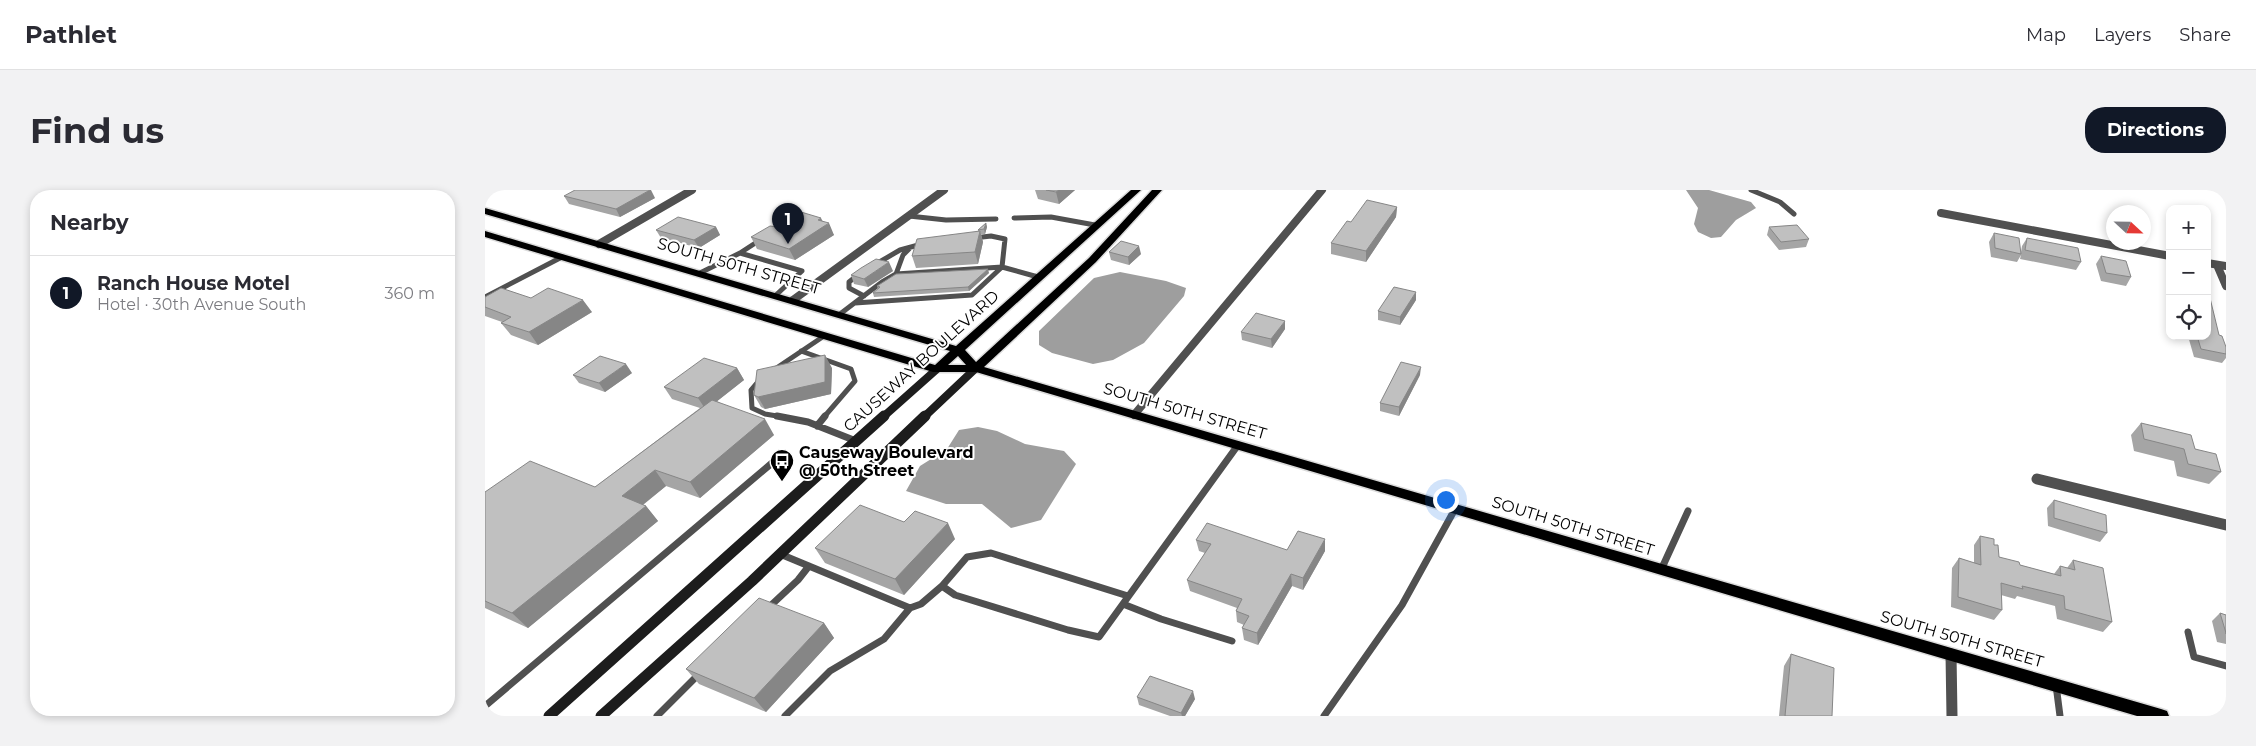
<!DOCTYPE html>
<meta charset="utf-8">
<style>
body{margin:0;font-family:Montserrat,sans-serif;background:#f2f2f3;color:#2b2b33}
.controls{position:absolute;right:15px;top:15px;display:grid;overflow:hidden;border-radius:10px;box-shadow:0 2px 8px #0003}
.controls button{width:45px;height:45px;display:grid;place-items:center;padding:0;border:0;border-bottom:1px solid #e1e1e2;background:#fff;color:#2b2b33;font:25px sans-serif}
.compass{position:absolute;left:1621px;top:15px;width:45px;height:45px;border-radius:50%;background:#fff;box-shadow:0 2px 8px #0003;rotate:112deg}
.you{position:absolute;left:960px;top:309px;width:18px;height:18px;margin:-12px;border:4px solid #fff;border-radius:50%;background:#1a73e8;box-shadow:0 0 0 8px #1a73e833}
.badge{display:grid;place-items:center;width:32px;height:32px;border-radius:50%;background:#111827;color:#fff;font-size:16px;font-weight:700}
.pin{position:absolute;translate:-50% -41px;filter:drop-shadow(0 1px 2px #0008)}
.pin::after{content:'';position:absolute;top:26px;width:18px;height:15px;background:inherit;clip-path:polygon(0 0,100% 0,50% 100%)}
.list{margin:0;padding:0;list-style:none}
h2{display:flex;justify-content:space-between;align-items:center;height:65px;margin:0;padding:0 20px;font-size:21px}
h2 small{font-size:16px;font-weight:400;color:#7c7c81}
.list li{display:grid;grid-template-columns:32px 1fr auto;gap:15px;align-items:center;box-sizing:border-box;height:75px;padding:0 20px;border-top:1px solid #e1e1e2}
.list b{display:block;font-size:19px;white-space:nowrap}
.list p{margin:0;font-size:16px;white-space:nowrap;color:#7c7c81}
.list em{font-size:16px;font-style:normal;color:#7c7c81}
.icon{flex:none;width:28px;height:28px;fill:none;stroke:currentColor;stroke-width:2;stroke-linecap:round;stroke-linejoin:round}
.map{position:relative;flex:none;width:1741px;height:526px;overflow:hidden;border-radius:20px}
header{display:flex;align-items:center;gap:30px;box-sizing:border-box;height:70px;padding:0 25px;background:#fff;border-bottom:1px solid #e1e1e2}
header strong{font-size:24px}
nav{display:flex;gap:28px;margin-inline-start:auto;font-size:18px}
.intro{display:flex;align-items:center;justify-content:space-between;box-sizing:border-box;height:120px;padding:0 30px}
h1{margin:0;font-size:35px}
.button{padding:12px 22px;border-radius:20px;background:#111827;color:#fff;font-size:18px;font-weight:700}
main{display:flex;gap:30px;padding:0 30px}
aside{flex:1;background:#fff;border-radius:20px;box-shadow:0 2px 8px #0003}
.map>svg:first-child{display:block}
.water{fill:#9e9e9e}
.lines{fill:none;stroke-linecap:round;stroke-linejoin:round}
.primary-casing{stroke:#dbdbdb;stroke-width:3}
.service-far1{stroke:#505050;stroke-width:5}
.service{stroke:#505050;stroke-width:7}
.minor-far1{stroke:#505050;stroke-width:8}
.minor{stroke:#505050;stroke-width:11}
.secondary-far1{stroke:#1d1d1d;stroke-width:8}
.secondary{stroke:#1d1d1d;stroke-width:11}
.primary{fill:#000;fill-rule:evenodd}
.wall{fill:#a5a5a5}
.shaded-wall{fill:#868686}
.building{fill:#c0c0c0;stroke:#868686}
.labels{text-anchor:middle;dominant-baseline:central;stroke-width:4;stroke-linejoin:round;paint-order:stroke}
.street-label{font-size:16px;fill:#000;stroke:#fff}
.poi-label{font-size:16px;font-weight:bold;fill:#000;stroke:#fff;text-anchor:start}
</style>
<header>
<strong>Pathlet</strong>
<nav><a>Map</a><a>Layers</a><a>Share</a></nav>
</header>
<div class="intro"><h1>Find us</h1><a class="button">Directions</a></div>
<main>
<aside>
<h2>Nearby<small></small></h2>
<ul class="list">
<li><span class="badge">1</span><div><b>Ranch House Motel</b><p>Hotel · 30th Avenue South</p></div><em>360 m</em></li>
</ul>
</aside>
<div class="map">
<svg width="1741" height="526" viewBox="0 0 1741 526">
<rect width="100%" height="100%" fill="#fff"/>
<path class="water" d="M1201,0H1224L1266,12L1271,18L1251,30L1236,47L1226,48L1213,42L1209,34L1213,18Z
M635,82L681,91L701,98L699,106L659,153L628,170L608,174L567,163L554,155V141L609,88Z
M493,237L512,241L540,254L579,261L591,274L556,330L526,338L497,314H461L421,301L435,276L462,259L474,240Z"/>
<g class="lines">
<g class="primary-casing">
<path id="primary" d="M646,0H656L480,160L491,172L604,68L667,0H677L611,72L499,177L1676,519L1682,521L1684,526H1652L491,182H448L0,47V41L450,175L465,161L0,24V18L471,156ZM473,166L481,175H463Z"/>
</g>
<path class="service-far1" d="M1266,0L1295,12L1309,24
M424,26L461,30L511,29
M529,28L566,27L610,35
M255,63L275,50
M391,74L415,60L437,54
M215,83L255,63L317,81L291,105
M374,84L364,92V98L379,106
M411,84L418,65L424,59
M0,107L77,67
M370,113L487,105L517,77L520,49L506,46L489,48
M355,124L397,92L411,84L517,77L553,87
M316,161L366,179L370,191L339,227
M290,179L339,146
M277,187L266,200L267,218L280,224L298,227"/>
<path class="service" d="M292,226L323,232L371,251
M332,236L340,226
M295,364L425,418L436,414L457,396
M1176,380L1203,321
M643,406L506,363L482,367L457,396L470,405L583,440L614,447L753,255
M638,414L676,429L747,451
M282,419L313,390L324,376
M1703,442L1709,467L1741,476
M1571,495L1575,526
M0,516L287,273
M172,526L214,484
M300,526L345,481L399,449L425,418
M839,526L917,415L970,319"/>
<path class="minor-far1" d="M1456,23L1685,66
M114,54L207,0
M1722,73L1741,76
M1732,75L1741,96
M308,110L459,0
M649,225L837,0"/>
<path class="minor" d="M1552,289L1741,335
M1466,464L1467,526"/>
<path class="secondary-far1" d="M398,227L452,179
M439,227L491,178"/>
<path class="secondary" d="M64,526L399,226
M116,526L267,391L440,226"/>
<use href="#primary" class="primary"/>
</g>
<path class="wall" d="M550,0H590L574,14L553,9Z
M79,6L170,8L135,27L84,14Z
M912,17L911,27L881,72L846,64V53L866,32Z
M338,31L349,45L310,70L272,59L266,47L293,37Z
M501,33L502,37L500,44H496L498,52L493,74L431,78L427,66L493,41V40Z
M231,37L235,45L214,58L176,48L171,40Z
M1284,37L1324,49L1321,57L1294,60L1282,45Z
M1509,43L1536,62L1537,56L1542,48L1596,72L1591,80L1535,69L1536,65L1532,72L1506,67L1504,52Z
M624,62L656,64L644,75L626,70Z
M1616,66L1646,87L1641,96L1616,91L1611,74Z
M1685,66V87L1681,72Z
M408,81L383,97L369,94L366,85Z
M504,83L484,101L389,107L388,103L393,99L392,96Z
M0,107L46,108L107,122L53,155L26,145L16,133L17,132L0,126Z
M931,110L915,135L893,130V121Z
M1685,112V128L1682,116Z
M800,139L787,158L757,150L756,142Z
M1734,145L1741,157V168L1737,173L1709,167L1703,146H1722Z
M252,178L259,190L232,211L289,245L215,308L181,296L158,315L161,316L173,331L43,438L0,418V302L110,297L215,218L187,209L179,197Z
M347,178L346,204L280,219L276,217L269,205Z
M147,183L120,202L94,193L88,185Z
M935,185L914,226L895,221V213Z
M1656,233L1710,259L1736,282L1724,294L1692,286L1689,271L1649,261L1646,245Z
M1569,310L1622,343L1615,352L1563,336L1562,318Z
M419,332L470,349L419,405L340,373L330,358Z
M1495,346L1509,355L1514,367L1535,375L1569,384L1575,376L1582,378L1588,370L1627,432L1618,442L1572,429L1570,416L1532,406L1530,409L1516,405L1517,420L1509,430L1466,417L1467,378L1474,368L1489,373V355Z
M711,350L802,360L840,361L818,400L807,396L773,455L759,450L757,438L759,435L752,432L751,421L752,418L705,401L702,390L720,363L714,361Z
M1735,423L1741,425V454L1732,452L1727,431Z
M339,433L349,448L281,522L214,494L201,479Z
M1306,464L1347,526H1294L1299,476Z
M652,507L710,509L700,526H685L654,515Z"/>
<path class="shaded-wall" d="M165,0H166L170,8L135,27L131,19Z
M574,0H590L574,14L571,2Z
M912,17L911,27L881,72V61Z
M336,28L340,36L344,33L349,45L310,70L304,59L333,30Z
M501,33L502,37L500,44L499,39Z
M231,37L235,45L214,58L209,50Z
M495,41L498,52L493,74L490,62Z
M654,56L656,64L644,75L643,67Z
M404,72L408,81L383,97L379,89Z
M503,79L504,83L484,101L483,97Z
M931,102V110L915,135V127Z
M98,110L107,122L53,155L44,142Z
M800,131V139L787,158L786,149Z
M340,165L347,178L346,204L280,219L273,207Z
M141,174L147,183L120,202L114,193Z
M936,177L935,185L914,226V217Z
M252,178L259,190L221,220L213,208Z
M280,229L289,245L215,308L205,292Z
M170,280L181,296L150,321L137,306Z
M161,316L173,331L43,438L27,423Z
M463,333L470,349L419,405L410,389Z
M840,349V361L818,400V388Z
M806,384L807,396L773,455L772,443Z
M339,433L349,448L281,522L269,508Z
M708,501L710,509L700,526H697L696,523Z"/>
<path class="building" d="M90,0H165L131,19L79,6Z
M561,0H574L571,2Z
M882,10L912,17L881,61L846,53L862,31L866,32Z
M316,22L336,28L333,30L344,33L304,59L266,47L285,36L293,37Z
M193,27L231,37L209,50L171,40Z
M501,33L499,39L493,40Z
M1312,35L1324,49L1296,52L1284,37Z
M495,41L490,62L427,66L432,49Z
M1509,43L1534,48L1536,64L1510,58Z
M1542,48L1593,58L1596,72L1540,60Z
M636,51L654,56L643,67L624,62Z
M1616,66L1641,71L1646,87L1621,83Z
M391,69L404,72L379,89L366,85L376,78Z
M503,79L483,97L388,103L395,97L392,96L411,84Z
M909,97L931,102L915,127L893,121Z
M16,98L46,108L63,98L98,110L44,142L16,133L26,127L0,117V107Z
M1722,101L1725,108L1734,145L1737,146L1741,157V164L1716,159L1712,146H1722Z
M771,123L800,131L786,149L756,142Z
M340,165V192L273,207L269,205L272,180Z
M115,166L141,174L114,193L88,185Z
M219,168L252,178L213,208L179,197Z
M916,172L936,177L914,217L895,213Z
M227,210L280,229L205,292L170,280L137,306L161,316L27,423L0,411V302L45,271L110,297Z
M1656,233L1706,245L1710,259L1731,264L1736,282L1703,274L1699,259L1659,249Z
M1569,310L1621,325L1622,343L1569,328Z
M375,315L419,332L430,321L463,333L410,389L330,358Z
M722,333L802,360L813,341L840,349L818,388L806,384L772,443L757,438L764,426L751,421L757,409L702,390L726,354L711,350Z
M1495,346L1509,349V355H1513L1514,367L1534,372L1535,375L1576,386L1575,376L1590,380L1588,370L1618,378L1627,432L1580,419L1579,406L1537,396L1538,399L1516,393L1517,420L1473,407L1474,368L1496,375Z
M274,408L339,433L269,508L201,479Z
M1735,423L1741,425V444V443Z
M1306,464L1349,478L1347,526H1300Z
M665,486L708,501L696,523L652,507Z"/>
<defs>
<g id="bus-pin" transform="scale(1.25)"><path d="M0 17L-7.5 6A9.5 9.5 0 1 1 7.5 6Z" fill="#000" stroke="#fff"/><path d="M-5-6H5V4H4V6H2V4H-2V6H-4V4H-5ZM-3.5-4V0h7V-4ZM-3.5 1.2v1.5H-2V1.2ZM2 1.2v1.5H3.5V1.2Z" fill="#fff"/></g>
</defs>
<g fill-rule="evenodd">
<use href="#bus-pin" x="297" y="271"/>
</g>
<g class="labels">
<g class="street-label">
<text transform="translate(254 76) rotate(16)">SOUTH 50TH STREET</text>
<text transform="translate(436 171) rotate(-42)">CAUSEWAY BOULEVARD</text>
<text transform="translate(700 221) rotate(16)">SOUTH 50TH STREET</text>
<text transform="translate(1088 336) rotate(17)">SOUTH 50TH STREET</text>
<text transform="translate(1477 449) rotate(16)">SOUTH 50TH STREET</text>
</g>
<g class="poi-label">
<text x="314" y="262">Causeway Boulevard<tspan x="314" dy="18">@ 50th Street</tspan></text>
</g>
</g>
</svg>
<div class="controls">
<button>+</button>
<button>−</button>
<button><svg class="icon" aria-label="locate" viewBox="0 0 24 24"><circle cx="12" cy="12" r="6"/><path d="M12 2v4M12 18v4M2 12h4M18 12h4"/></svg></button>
</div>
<svg class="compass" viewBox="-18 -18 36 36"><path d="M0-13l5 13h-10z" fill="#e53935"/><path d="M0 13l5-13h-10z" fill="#7c7c81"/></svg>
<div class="you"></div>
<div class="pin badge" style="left:303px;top:54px">1</div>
</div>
</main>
